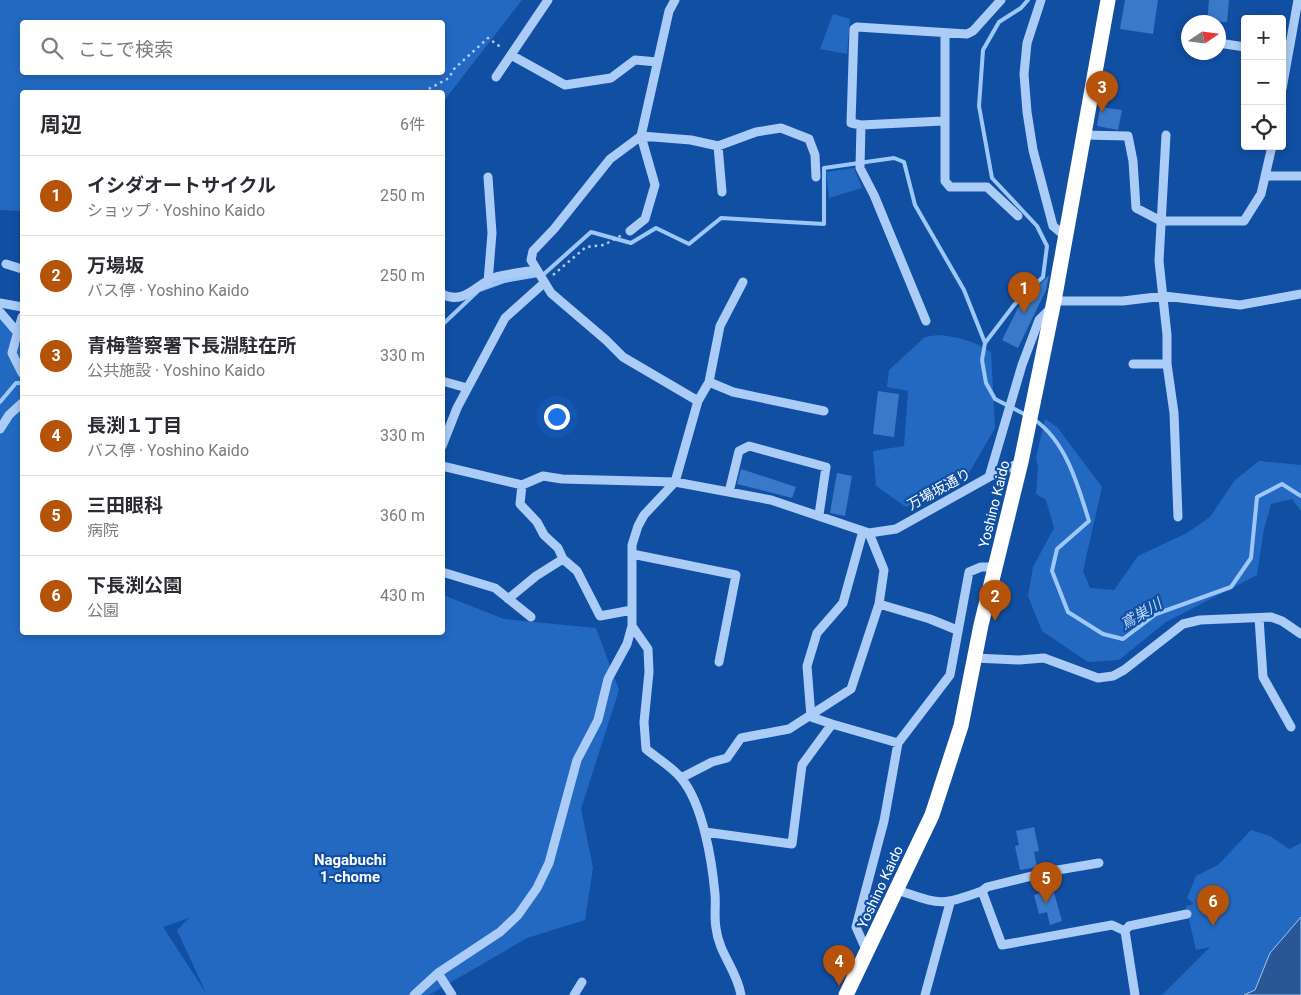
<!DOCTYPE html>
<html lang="ja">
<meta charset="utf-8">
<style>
body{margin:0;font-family:Roboto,"Noto Sans JP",sans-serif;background:#f7f7f7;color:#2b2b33}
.controls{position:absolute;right:15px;top:15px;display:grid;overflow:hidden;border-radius:5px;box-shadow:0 2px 8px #0003}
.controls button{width:45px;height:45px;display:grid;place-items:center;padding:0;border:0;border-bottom:1px solid #e1e1e2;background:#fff;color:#2b2b33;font:25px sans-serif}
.compass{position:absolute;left:1181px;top:15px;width:45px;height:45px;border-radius:50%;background:#fff;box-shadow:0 2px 8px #0003;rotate:77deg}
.you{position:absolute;left:556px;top:416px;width:18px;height:18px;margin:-12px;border:4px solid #fff;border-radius:50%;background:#1a73e8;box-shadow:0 0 0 8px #1a73e833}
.badge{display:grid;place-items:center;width:32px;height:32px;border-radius:50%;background:#b45309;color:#fff;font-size:16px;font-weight:700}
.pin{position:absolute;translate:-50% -41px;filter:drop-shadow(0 1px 2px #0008)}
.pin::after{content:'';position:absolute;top:26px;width:18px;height:15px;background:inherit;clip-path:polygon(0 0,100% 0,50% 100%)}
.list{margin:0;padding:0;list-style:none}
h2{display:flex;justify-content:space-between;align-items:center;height:65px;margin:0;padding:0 20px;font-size:21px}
h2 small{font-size:16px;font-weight:400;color:#7c7c81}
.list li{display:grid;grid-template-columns:32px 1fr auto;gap:15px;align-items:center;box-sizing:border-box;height:80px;padding:0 20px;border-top:1px solid #e1e1e2}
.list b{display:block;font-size:19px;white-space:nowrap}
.list p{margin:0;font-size:16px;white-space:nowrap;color:#7c7c81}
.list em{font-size:16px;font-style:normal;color:#7c7c81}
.icon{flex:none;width:28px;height:28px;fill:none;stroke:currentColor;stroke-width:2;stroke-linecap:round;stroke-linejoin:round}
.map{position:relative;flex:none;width:1301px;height:995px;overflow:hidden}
.search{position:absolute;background:#fff;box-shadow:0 2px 8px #0003;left:20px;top:20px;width:425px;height:55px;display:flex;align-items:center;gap:12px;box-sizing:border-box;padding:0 18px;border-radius:5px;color:#7c7c81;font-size:19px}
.panel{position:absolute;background:#fff;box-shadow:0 2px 8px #0003;left:20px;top:90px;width:425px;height:545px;border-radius:5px}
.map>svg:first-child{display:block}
.green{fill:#2369c2;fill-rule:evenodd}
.water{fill:#295796;stroke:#9dc7f9}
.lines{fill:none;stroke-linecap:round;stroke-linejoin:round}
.stream{stroke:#9dc7f9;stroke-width:4}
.building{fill:#3a78c9}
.path{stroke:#abccf6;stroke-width:2.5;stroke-dasharray:2.5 4;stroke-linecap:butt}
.minor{stroke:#abccf6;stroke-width:9}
.highway{stroke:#fff;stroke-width:15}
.labels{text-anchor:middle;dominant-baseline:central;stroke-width:4.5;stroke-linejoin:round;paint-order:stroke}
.street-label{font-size:14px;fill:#fff;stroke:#114fa3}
.water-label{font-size:15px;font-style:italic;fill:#b8d6fc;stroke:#114fa3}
.neighbourhood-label{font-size:15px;font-weight:bold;fill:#fff;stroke:#114fa3}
</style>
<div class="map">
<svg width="1301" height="995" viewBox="0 0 1301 995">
<rect width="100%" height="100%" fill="#114fa3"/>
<path class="green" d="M0,0H522L443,102L442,92H22V211L0,210ZM22,22H442V72H22Z
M833,14L850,19L847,54L820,49Z
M854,168L862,188L829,198L826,172Z
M0,309L22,350V632H442L443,595L504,619L596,628L619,690L581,809L593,868L585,920L527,938L429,995H0ZM189,918L177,930L206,993L163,927Z
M938,335C959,337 974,341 991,352L995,428L966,478L906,507L876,486L873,451L904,446L908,391L887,387L889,370L925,337Z
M1045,419L1057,427L1102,487L1083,571L1090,588L1114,590L1138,556L1187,533L1210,517L1235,480L1259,461L1301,465V511L1292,499L1271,504L1264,529L1257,575L1166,622L1119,660L1088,662L1042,631L1028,596L1033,567L1054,528L1046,500L1036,494L1038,467L1036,458Z
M1251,830L1270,836L1289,849L1301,843V917L1270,953L1255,990L1244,995H1162L1210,947L1196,950L1186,906L1194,904L1187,898L1196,876L1218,865Z"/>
<path class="water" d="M1301,917V995H1244L1255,990L1270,953Z"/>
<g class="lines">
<path class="stream" d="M442,325L479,290L504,281L544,274L591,232L631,243L656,228L689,244L721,218L824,224V168L894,158L904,162L915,205L964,290L985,343L982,360L986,383L995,399L1026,415
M985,343L1014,305L1043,277L1047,246L1037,226L992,178L979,106L983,50L999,22L1021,8L1028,0
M0,402L16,383H22
M1035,420C1067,443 1078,486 1089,521L1057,549L1052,571L1068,612L1103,634L1123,639L1156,614L1231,587L1251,558L1257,497L1282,484L1301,496"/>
</g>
<path class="building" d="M1125,0H1158L1153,34L1120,29Z
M1209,0H1229L1227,22H1207Z
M1100,107L1122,110L1118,130L1097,126Z
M1049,275L1046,290L1018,348L1002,340L1018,308Z
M878,391L899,394L894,437L873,434Z
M741,469L796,487L792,498L737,484Z
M837,473L852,476L845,516L830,513Z
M1034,827L1039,851L1034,852L1037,867L1020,870L1015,846L1019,845L1016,831Z
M1053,889L1062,921L1050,925L1047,912L1039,914L1034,895Z"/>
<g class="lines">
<path class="path" d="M423,92L449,78L454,69L488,38L502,48
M553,275L586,247L604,245L622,235"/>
<path class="minor" d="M675,0L669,11L641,136L610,159L554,229L533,251L531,260L551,293L606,340L623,357L698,401
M1041,0L1027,43L1024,74L1027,112L1033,150L1053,226L1065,236
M945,33V181L950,187H987L1018,216
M1225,44L1245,47
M511,55L565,85L611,78L635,60L657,62
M496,77L548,0
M1282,89L1298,0
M943,121L861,125L851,123L854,29L857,27L967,34L973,31L1001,0
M861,125L860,168L874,195L926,321
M1083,135L1128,136L1133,161L1136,208L1161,221H1244L1261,194L1272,146
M718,146L722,192
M1267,176H1301
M630,231L645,219L655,185L641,136L691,140L718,146L756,132L781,128L809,139L815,155L816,177
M6,264L22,269
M488,282L492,233L488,177
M442,294C465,306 476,283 496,277C509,274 522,272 535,270
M1054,301H1123L1164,296L1240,305L1301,294
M0,303L22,307
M0,312L18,333
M22,317L12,353L22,373
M1133,364H1167V335L1159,261L1166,135
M1167,364L1174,413L1178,517
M442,381L467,388
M709,382L720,326L743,282
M0,429L9,415L22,403
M442,446L457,408L505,318L544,283
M442,466L522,485L543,476L562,479L675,482L771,500L869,533L884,570L879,604L930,619L957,630
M989,477L1022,365L1039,320L1050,309
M522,485L520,504L537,522L544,535L558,548L563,559L577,571L600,616L632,610
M729,492L739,451L749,446L826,467L819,515
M869,533L896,529L989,477L1021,462
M632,554L736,575L719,662
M442,572L495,588L531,617
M508,599L536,576L563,559
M1259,618L1263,677L1291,727
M974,658L1019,660L1044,658L1098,678L1113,676L1124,670L1183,624L1200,620L1271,617L1282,621L1301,634
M811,717L807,666L817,633L843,603L863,531
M811,717L832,724
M681,778L712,762L727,758L741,738L789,729L851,689L879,604
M705,832L792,844L802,765L832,724L898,743
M897,890C940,904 939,907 982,891L1002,945L1112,925L1125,931L1135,995
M982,891L987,887L1052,871L1099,863
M1125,931L1129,926L1187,914
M867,952L856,927L884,821L898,743L950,675L969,572L981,567H995
M438,973L452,995
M414,995L438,973L500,932L518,915L537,888L549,863L577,760L598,720L608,679L627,644L632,626
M574,995L582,982
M741,995C737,970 719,954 716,928C714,917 716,905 715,894C712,861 703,804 681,778C672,767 657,758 646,749L644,722L649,672L648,649L632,626V545L638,526L644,515L675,482L698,401L709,382L733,392L824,411
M925,995L950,903"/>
<path class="highway" d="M846,995L932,815L961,726L981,625L1021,462L1054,301L1108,0"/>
</g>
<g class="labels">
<g class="street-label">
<text transform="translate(939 489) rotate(-29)">万場坂通り</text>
<text transform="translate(994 504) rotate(-76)">Yoshino Kaido</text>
<text transform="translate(880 887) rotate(-65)">Yoshino Kaido</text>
</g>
<g class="water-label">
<text transform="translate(1141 614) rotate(-31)">鳶巣川</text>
</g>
<g class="neighbourhood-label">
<text x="350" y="860">Nagabuchi<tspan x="350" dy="17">1-chome</tspan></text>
</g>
</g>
</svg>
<div class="controls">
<button>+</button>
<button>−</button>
<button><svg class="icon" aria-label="locate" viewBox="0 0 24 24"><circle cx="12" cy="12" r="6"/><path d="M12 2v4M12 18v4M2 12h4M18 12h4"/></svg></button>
</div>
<svg class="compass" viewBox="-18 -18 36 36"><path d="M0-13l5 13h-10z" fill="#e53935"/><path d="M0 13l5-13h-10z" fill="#7c7c81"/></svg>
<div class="you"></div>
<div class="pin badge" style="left:1024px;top:313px">1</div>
<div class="pin badge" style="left:995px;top:621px">2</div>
<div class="pin badge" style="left:1102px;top:112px">3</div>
<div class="pin badge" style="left:839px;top:986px">4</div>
<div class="pin badge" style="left:1046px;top:903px">5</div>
<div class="pin badge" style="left:1213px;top:926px">6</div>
<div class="search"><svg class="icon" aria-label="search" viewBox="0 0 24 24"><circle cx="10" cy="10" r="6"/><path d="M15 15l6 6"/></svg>ここで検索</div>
<section class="panel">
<h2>周辺<small>6件</small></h2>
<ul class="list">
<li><span class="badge">1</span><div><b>イシダオートサイクル</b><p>ショップ · Yoshino Kaido</p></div><em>250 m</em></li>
<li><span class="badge">2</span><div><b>万場坂</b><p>バス停 · Yoshino Kaido</p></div><em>250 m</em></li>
<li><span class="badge">3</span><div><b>青梅警察署下長淵駐在所</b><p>公共施設 · Yoshino Kaido</p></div><em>330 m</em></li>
<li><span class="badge">4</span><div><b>長渕１丁目</b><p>バス停 · Yoshino Kaido</p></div><em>330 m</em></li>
<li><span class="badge">5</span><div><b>三田眼科</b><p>病院</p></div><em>360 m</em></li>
<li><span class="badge">6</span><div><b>下長渕公園</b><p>公園</p></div><em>430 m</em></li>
</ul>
</section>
</div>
